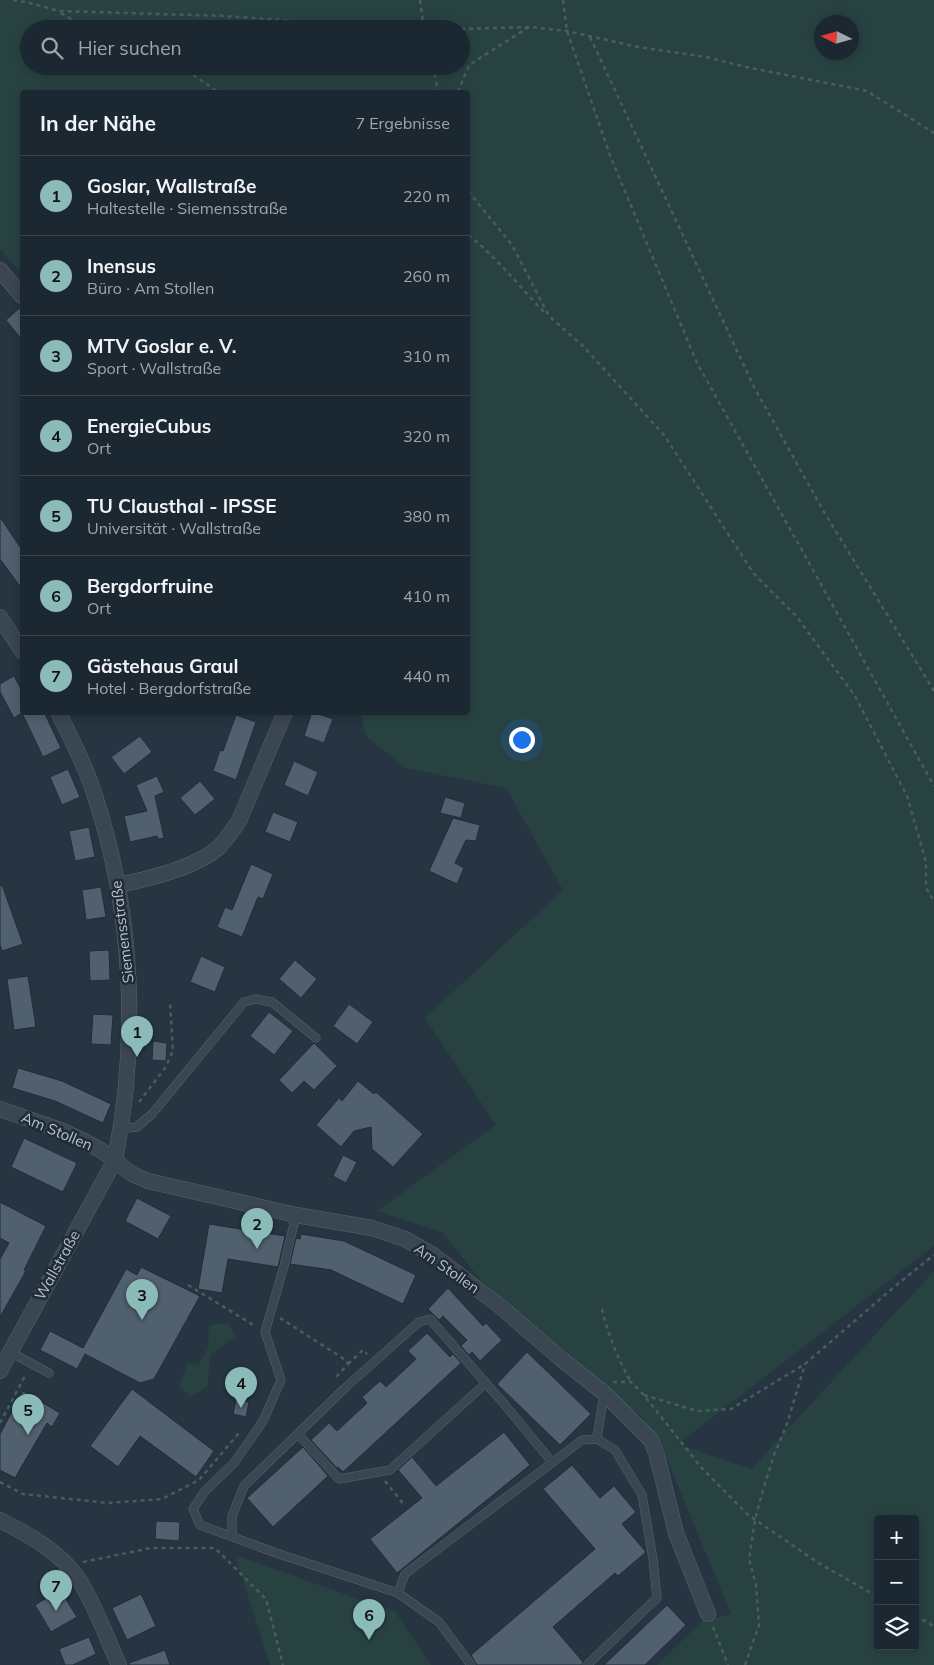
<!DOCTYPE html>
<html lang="de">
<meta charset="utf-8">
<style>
body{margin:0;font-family:Mulish,sans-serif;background:#253039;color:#f1f3f6}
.controls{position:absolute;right:15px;bottom:15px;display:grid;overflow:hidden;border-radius:5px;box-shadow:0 2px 12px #0003}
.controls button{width:45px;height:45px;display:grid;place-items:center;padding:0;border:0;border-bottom:1px solid #3a444d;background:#1c2831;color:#f1f3f6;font:25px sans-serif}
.compass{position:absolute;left:814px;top:15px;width:45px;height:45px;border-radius:50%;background:#1c2831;box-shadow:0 2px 12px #0003;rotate:275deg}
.you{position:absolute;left:521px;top:739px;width:18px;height:18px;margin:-12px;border:4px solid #fff;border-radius:50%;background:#1a73e8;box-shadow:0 0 0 8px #1a73e833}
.badge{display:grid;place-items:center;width:32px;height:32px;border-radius:50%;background:#8bbbb9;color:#111;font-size:16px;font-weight:700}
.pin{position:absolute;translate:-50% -41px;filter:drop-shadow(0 1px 2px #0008)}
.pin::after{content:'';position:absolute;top:26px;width:18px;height:15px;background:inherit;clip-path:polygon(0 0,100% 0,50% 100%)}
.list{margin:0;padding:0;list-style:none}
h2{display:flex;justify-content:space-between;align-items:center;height:65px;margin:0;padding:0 20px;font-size:21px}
h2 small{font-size:16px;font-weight:400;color:#a0a6ab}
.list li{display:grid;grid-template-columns:32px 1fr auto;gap:15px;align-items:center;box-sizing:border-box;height:80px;padding:0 20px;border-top:1px solid #3a444d}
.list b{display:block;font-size:19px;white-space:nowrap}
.list p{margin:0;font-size:16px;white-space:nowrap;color:#a0a6ab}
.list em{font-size:16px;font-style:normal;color:#a0a6ab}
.icon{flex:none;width:28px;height:28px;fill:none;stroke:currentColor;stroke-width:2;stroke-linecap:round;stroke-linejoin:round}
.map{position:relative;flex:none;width:934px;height:1665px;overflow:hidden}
.search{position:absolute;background:#1c2831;box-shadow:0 2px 12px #0003;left:20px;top:20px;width:450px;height:55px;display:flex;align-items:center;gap:12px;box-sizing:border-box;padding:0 18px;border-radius:28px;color:#a0a6ab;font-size:19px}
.panel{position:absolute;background:#1c2831;box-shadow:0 2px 12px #0003;left:20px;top:90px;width:450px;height:625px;border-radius:5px}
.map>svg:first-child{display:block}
.green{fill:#284242;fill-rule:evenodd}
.building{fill:#51606e;stroke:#212d38}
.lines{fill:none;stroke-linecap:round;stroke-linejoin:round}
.lane-casing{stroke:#58646e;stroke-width:9}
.street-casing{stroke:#58646e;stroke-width:16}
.path{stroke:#475e5e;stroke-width:2.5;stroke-dasharray:4 4;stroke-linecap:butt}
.lane{stroke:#3a4651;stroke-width:8}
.street{stroke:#3a4651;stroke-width:15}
.labels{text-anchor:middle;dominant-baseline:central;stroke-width:5;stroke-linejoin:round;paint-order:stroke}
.street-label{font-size:15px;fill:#b7c1cb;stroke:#1f2b36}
</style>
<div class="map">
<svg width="934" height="1665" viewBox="0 0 934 1665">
<rect width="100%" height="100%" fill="#263541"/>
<path class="green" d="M0,0H934V1246L678,1444L751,1469L934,1271V1665H657L702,1621L731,1614L664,1452L640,1414L594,1390L480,1279L442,1232L377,1211L496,1125L425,1018L563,890L506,788L406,768L367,737L360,713L468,712V92H22V274L0,249ZM822,22H852V52H822ZM29,29H461V66H29ZM878,1519H915V1646H878Z
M228,1323L236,1336L211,1354L207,1387L191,1397L179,1386L187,1364L198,1365L208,1348L209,1325Z
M235,1555L395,1612L431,1665H270Z"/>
<path class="building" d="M22,306V340L6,320Z
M0,517L22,550V589L0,559Z
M14,676L22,691V712H44L61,748L43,757L22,713L14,718L0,692V684Z
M312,712L333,719L324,743L304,736Z
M236,715L256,722L236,780L213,771L220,750L223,751Z
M140,736L152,752L124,774L111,757Z
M294,761L318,772L308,796L284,785Z
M68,769L80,797L62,805L50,777Z
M157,776L164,792L155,796L164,838L158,839L157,836L130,842L124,816L147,811L136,785Z
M200,781L215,799L195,815L180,798Z
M445,797L465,803L461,818L440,813Z
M273,812L298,822L290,842L265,832Z
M453,818L480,825L476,841L466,840L455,863L464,868L457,884L429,871Z
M89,827L95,857L75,861L69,831Z
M251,864L273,874L263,899L258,897L242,937L217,927L225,907L232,910Z
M0,885H2L23,944L2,951L0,945Z
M101,887L106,917L86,920L82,890Z
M109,950L110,980L90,981L89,951Z
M201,956L225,967L215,992L190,982Z
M295,960L317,979L301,998L279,979Z
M28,976L36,1027L14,1030L7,979Z
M349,1004L373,1022L357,1044L333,1026Z
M269,1012L293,1031L274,1055L250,1036Z
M93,1014L113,1015L111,1045L91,1044Z
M153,1041L167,1043L166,1061L152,1060Z
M314,1043L337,1066L314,1090L304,1081L292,1093L279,1080Z
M18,1068L62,1081L111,1104L103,1123L55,1101L12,1088Z
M358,1081L374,1094L376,1092L423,1134L393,1167L372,1149L371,1127L354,1131L341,1147L316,1125L339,1098L342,1101Z
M24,1138L77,1163L63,1192L11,1167Z
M343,1155L357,1162L346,1183L333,1176Z
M137,1198L171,1216L158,1239L125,1221Z
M0,1202L46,1226L24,1270L26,1271L0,1317V1259L9,1243L0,1238Z
M209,1224L285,1236L278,1267L228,1259L222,1293L198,1289Z
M301,1234L344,1241L416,1275L403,1304L331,1270L290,1264L296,1238L300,1239Z
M141,1267L200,1296L154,1379L140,1383L85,1354L77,1369L40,1350L50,1331L83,1348L126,1269L137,1275Z
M448,1288L483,1326L486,1323L502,1340L480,1361L472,1352L469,1355L461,1346L467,1340L443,1316L439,1320L428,1309Z
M427,1333L450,1357L453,1354L461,1363L343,1472L338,1467L337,1468L311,1440L329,1423L337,1431L367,1403L362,1397L380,1381L386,1387L416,1359L408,1351Z
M527,1352L591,1414L560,1445L497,1384Z
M132,1389L214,1451L196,1477L140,1436L118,1467L90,1446Z
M23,1391L60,1413L52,1427L47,1423L15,1478L0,1470V1434Z
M236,1400L249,1402L246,1417L233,1414Z
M504,1432L530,1465L397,1573L370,1539L422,1498L398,1470L412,1457L436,1486Z
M303,1447L328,1476L273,1527L247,1498Z
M572,1465L600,1498L614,1486L636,1512L622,1524L646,1552L618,1576L615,1573L553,1627L583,1662L582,1665H477L471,1655L595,1549L543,1489Z
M156,1521L180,1522L179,1541L155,1539Z
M60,1590L77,1617L51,1632L35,1605Z
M141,1594L156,1626L127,1640L112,1608Z
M667,1605L686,1625L645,1665H604Z
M89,1637L96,1654L73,1665H65L59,1649Z
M165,1650L170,1665H129V1663Z"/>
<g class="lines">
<g class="lane-casing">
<path id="lane" d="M121,1129L137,1127L152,1114L244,1002L255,999L272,1002L316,1038
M296,1215L284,1266L265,1332L281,1380L263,1421L234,1463L205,1491L193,1509L200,1525L276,1553L398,1593L439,1622L471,1665
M10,1352L49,1373
M298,1434L339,1479L390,1470L486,1383
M597,1439L604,1393
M232,1536V1516L244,1486L347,1386L419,1322L430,1319L505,1405L552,1462
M398,1593L405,1574L582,1440L597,1439L615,1450L642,1495L653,1559L657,1598L587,1665"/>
</g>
<g class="street-casing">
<path id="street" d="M0,270L22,296
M0,617L22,651
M118,885C149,879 192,869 217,849C226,841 232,831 239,821L285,712
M0,1109L63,1131L88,1143L102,1151L132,1174L148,1181L296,1215L372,1228L405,1239L433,1255L501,1307L560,1358L604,1393L651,1440L657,1456L676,1533L708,1614
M0,1371L115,1160C139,1040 133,912 95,796C86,767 72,739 58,712
M0,1520C29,1535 61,1552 79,1580C95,1604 107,1639 119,1665"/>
</g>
<path class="path" d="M13,0L30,3L59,11L225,16L409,29
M420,0L424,29
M563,0L567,31L611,158L697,363L934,786
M61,13L88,29
M461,29L530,27L567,31L638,47L706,57L746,67L867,91L934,133
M590,37L754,387L824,512L934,691
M180,66L218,92
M433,66L438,92
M458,92L469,65L529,27
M468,191L512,245L549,316L583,346L664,435L754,574L797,617L855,696L907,796L926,862V888L934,901
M468,235C497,257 520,288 546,314
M139,1102L165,1068L173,1051L170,1004
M188,1285L255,1326
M602,1309C608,1335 618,1359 631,1382
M280,1318L347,1361L348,1364L337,1376L339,1378
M348,1364L363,1350L367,1354
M613,1382H631L643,1394L700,1466L747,1514L817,1562L878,1597
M644,1395L697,1411L731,1409L805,1364L894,1287L934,1255
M0,1423L26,1374
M385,1481L405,1506
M0,1482L23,1494L108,1503L162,1499L199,1480L239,1433
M83,1562L151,1548H215L266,1599L283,1665
M915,1616L934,1626
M713,1627L728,1665
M745,1665L759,1625L756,1585L749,1559L755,1520L763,1490L774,1455L787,1424L805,1364"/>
<use href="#lane" class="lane"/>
<use href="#street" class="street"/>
</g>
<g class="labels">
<g class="street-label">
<text transform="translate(122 932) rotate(-97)">Siemensstraße</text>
<text transform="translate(57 1131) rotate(23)">Am Stollen</text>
<text transform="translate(57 1265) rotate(-61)">Wallstraße</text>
<text transform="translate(447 1268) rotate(35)">Am Stollen</text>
</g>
</g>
</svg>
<div class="controls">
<button>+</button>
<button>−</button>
<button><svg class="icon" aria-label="layers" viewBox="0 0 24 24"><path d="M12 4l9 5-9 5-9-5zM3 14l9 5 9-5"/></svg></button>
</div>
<svg class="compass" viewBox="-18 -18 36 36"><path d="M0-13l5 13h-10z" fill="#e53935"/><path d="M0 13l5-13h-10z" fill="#a0a6ab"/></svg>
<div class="you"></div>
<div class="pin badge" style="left:137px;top:1057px">1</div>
<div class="pin badge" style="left:257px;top:1249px">2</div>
<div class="pin badge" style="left:142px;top:1320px">3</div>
<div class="pin badge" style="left:241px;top:1408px">4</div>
<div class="pin badge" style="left:28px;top:1435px">5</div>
<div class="pin badge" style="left:369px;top:1640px">6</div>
<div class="pin badge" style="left:56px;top:1611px">7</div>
<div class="search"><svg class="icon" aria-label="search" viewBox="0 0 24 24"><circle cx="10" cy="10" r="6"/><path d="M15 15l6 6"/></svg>Hier suchen</div>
<section class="panel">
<h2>In der Nähe<small>7 Ergebnisse</small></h2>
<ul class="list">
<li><span class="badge">1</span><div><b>Goslar, Wallstraße</b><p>Haltestelle · Siemensstraße</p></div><em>220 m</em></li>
<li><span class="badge">2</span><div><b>Inensus</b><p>Büro · Am Stollen</p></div><em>260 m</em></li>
<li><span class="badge">3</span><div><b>MTV Goslar e. V.</b><p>Sport · Wallstraße</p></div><em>310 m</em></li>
<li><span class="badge">4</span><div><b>EnergieCubus</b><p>Ort</p></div><em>320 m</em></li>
<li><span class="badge">5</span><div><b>TU Clausthal - IPSSE</b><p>Universität · Wallstraße</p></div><em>380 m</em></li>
<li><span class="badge">6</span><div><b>Bergdorfruine</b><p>Ort</p></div><em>410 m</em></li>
<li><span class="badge">7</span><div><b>Gästehaus Graul</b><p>Hotel · Bergdorfstraße</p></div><em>440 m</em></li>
</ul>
</section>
</div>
